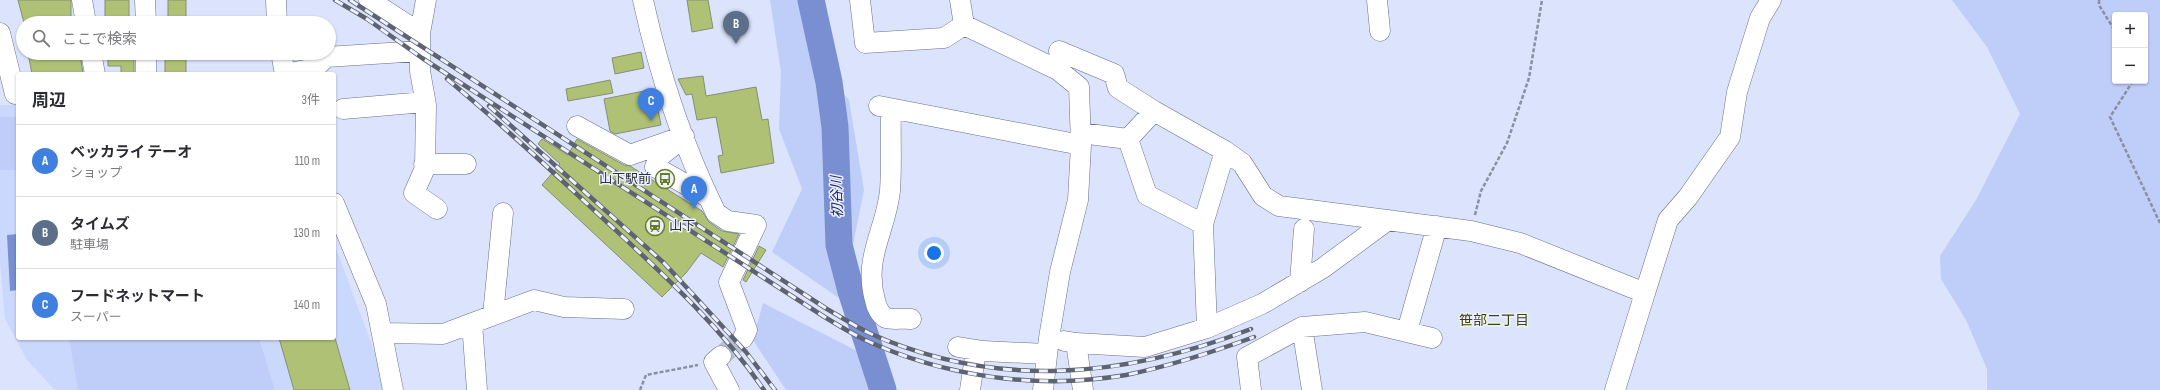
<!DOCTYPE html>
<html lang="ja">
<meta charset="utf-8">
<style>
body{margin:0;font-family:"Sofia Sans Condensed","Noto Sans JP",sans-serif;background:#f7f7f7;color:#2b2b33}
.controls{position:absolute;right:12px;top:12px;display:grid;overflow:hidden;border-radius:4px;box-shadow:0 1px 3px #0004}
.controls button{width:36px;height:36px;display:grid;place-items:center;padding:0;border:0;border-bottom:1px solid #e1e1e2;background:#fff;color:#2b2b33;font:20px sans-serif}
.you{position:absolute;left:934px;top:253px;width:14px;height:14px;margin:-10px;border:3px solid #fff;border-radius:50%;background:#1a73e8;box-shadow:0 0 0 6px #1a73e833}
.badge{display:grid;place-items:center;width:26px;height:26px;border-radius:50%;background:#0f766e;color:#fff;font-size:13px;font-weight:700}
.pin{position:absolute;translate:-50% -33px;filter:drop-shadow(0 1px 2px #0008)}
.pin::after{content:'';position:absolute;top:21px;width:14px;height:12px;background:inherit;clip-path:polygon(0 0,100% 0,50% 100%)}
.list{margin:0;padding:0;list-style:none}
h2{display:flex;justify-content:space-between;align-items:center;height:52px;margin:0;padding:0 16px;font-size:17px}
h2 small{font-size:13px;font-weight:400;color:#7c7c81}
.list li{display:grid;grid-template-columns:26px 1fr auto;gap:12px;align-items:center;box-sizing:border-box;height:72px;padding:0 16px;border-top:1px solid #e1e1e2}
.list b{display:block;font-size:15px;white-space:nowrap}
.list p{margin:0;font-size:13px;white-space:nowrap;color:#7c7c81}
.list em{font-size:13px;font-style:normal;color:#7c7c81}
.icon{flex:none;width:22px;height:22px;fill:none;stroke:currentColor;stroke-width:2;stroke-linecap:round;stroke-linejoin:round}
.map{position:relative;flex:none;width:2160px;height:390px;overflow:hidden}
.search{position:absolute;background:#fff;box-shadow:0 1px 3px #0004;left:16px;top:16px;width:320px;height:44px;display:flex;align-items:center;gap:10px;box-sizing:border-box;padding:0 14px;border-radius:22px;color:#7c7c81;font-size:15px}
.panel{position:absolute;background:#fff;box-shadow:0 1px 3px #0004;left:16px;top:72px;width:320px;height:268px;border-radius:4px}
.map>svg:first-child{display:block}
.built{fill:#cbd8fd}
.green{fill:#bfcef8;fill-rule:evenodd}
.water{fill:#798fd1}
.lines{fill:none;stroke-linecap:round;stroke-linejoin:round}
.river{stroke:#798fd1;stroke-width:27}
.building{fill:#aec174;stroke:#878f72}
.minor-tunnel{stroke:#b8c0d6;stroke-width:20;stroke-dasharray:20 10;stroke-linecap:butt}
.minor-casing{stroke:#67708a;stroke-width:21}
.path{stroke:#8990a2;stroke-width:2.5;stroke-dasharray:4 2;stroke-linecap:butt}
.minor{stroke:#fff;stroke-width:20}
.rail-casing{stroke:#5e6372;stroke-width:4.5}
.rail{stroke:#edf1fd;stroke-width:3;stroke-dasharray:9;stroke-linecap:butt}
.labels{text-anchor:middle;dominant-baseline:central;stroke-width:3;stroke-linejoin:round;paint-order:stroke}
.poi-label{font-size:13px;fill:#2e323d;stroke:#edf1fd;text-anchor:end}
.water-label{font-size:14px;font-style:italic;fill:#182472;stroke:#edf1fd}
.neighbourhood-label{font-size:14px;fill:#3a450b;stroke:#edf1fd}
</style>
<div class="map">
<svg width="2160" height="390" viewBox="0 0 2160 390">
<rect width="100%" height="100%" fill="#dbe4fc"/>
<path class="built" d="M0,105H18V338H334V243L371,342L387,390H55L27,360L5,319L0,263Z"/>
<path class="green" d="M770,0H822L813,60L849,100L864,190L842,300L772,252L802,189L779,129L781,72Z
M1952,0H2160V390H1987V369L1966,320L1941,279L1940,256L1976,200L2020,114L1987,47ZM2115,15H2145V81H2115Z
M0,117H17L18,170H0Z
M763,303L861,353L872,390H786L753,340Z
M69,338H259L275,390H78Z"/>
<path class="water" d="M18,234V290L10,291L7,235Z"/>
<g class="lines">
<path class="river" d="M811,0L829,82L835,127L839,245L851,291L883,390"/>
</g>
<path class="building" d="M18,0H71V19L51,23H24Z
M105,0H129V23H105Z
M168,0H186V23H168Z
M687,0H708L713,28L692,32Z
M641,52L644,68L615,74L612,58Z
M28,53H80L83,74H32Z
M108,53H134V74H121V66H108Z
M165,53H186V74H165Z
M703,76L706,96L756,87L762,120L768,119L774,163L721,173L718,156L723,155L716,117L697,120L692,94L686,95L678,79Z
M610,80L613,93L568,101L566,89Z
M654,89L661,125L615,134L610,131L604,99Z
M542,139L568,155L577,139L624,165L630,166L702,211L709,222L722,231L739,234L723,267L701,253L686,273L662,297L542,185L560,164L538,144Z
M759,246L766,250L746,282L743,280Z
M279,338H335L350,390H294Z"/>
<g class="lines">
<path class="minor-tunnel" d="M721,356L743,338"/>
<g class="minor-casing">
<path id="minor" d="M82,0L86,23
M145,0L146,23
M276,0L277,23
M369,0L420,33
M426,0L420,33V71L426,105L425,168L414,193L437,209
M643,0C659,73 683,146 716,213L728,221L756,225L729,282L747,330L743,338
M860,0L865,43L944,38L964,25L960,0
M1377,0L1380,31
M964,25L1058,70L1079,87L1081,145L1078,200L1060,272L1049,338L1043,390
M0,33L15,94
M1059,51L1114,74L1118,88L1154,111
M91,53L95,74
M146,53V74
M281,53L285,74
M285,74L315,68L326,57L420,51
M879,106L1081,145
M343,109L425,102
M891,109C890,136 892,164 890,191C886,230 863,258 875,300C876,306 880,315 886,318C892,320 904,318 911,319
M577,126L630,155L684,136
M1128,139L1147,195L1203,224
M678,142L659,157L655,167L708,197
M1225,151L1242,163L1263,196L1279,206L1471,231L1520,243L1645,293L1615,390
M424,164H466
M334,203L376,304L393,390
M1300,282L1304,229
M1645,293L1668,220L1688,197L1730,137L1737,92L1760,18L1771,0
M493,315L503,213
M472,323L477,390
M1302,327L1312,390
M1207,328L1262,304L1323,268L1388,220
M1407,331L1437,226
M383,333L443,334L534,300L564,307L624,309
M1064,341L1076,343L1083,390
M1076,343L1145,347L1207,328L1203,224L1225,151L1154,111L1128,139L1081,133
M958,347L983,351L1047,354
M721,356L714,362L729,390
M970,390L976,350
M1251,390L1247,357L1302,327L1365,322L1432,338"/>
</g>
<path class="path" d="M2099,0V5L2115,31
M2133,81L2110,117L2160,223
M1475,215L1481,191L1507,143L1529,78L1542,0
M640,390L646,375L698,365"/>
<use href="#minor" class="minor"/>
<g class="rail-casing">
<path id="rail" d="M335,0L367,19L422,58L823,316C836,324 849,332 863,339C944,377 1038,390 1126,375C1170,366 1213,352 1254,337
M350,0L827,309C841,317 855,326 869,333C996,390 1124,378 1251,329
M447,79C503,125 556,175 609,224C665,276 721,327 764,390
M489,106L664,263L746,352L775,390"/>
</g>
<use href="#rail" class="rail"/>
</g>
<defs>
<g id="bus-ring" transform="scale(1)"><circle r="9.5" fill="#edf1fd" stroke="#697a28" stroke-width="1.5"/><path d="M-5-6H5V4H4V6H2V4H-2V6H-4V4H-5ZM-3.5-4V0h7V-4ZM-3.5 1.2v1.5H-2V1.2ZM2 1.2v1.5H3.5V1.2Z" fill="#697a28"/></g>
<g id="station-ring" transform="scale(1)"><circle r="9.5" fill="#edf1fd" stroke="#697a28" stroke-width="1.5"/><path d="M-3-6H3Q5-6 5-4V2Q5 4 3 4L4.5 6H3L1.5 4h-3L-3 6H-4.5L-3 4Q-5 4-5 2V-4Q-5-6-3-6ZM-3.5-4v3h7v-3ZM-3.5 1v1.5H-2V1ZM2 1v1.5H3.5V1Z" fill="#697a28"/></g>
</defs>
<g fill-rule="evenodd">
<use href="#bus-ring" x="665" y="179"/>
<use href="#station-ring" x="655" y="226"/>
</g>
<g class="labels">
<g class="poi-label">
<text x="651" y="179">山下駅前</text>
<text x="669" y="226" text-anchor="start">山下</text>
</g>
<g class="water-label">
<text transform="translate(837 197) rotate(-92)">初谷川</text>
</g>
<g class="neighbourhood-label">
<text x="1494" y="320">笹部二丁目</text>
</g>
</g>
</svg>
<div class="controls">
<button>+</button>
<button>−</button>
</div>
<div class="you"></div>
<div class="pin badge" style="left:694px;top:209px;background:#3f7fe0">A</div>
<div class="pin badge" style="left:736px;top:44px;background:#5c6f8a">B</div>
<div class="pin badge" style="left:651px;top:121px;background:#3f7fe0">C</div>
<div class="search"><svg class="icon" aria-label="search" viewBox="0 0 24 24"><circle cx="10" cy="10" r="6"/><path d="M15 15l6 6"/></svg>ここで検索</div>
<section class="panel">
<h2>周辺<small>3件</small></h2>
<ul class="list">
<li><span class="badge" style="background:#3f7fe0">A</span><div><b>ベッカライ テーオ</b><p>ショップ</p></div><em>110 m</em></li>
<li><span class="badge" style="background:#5c6f8a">B</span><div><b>タイムズ</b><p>駐車場</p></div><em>130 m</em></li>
<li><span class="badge" style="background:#3f7fe0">C</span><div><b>フードネットマート</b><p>スーパー</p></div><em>140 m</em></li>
</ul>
</section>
</div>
